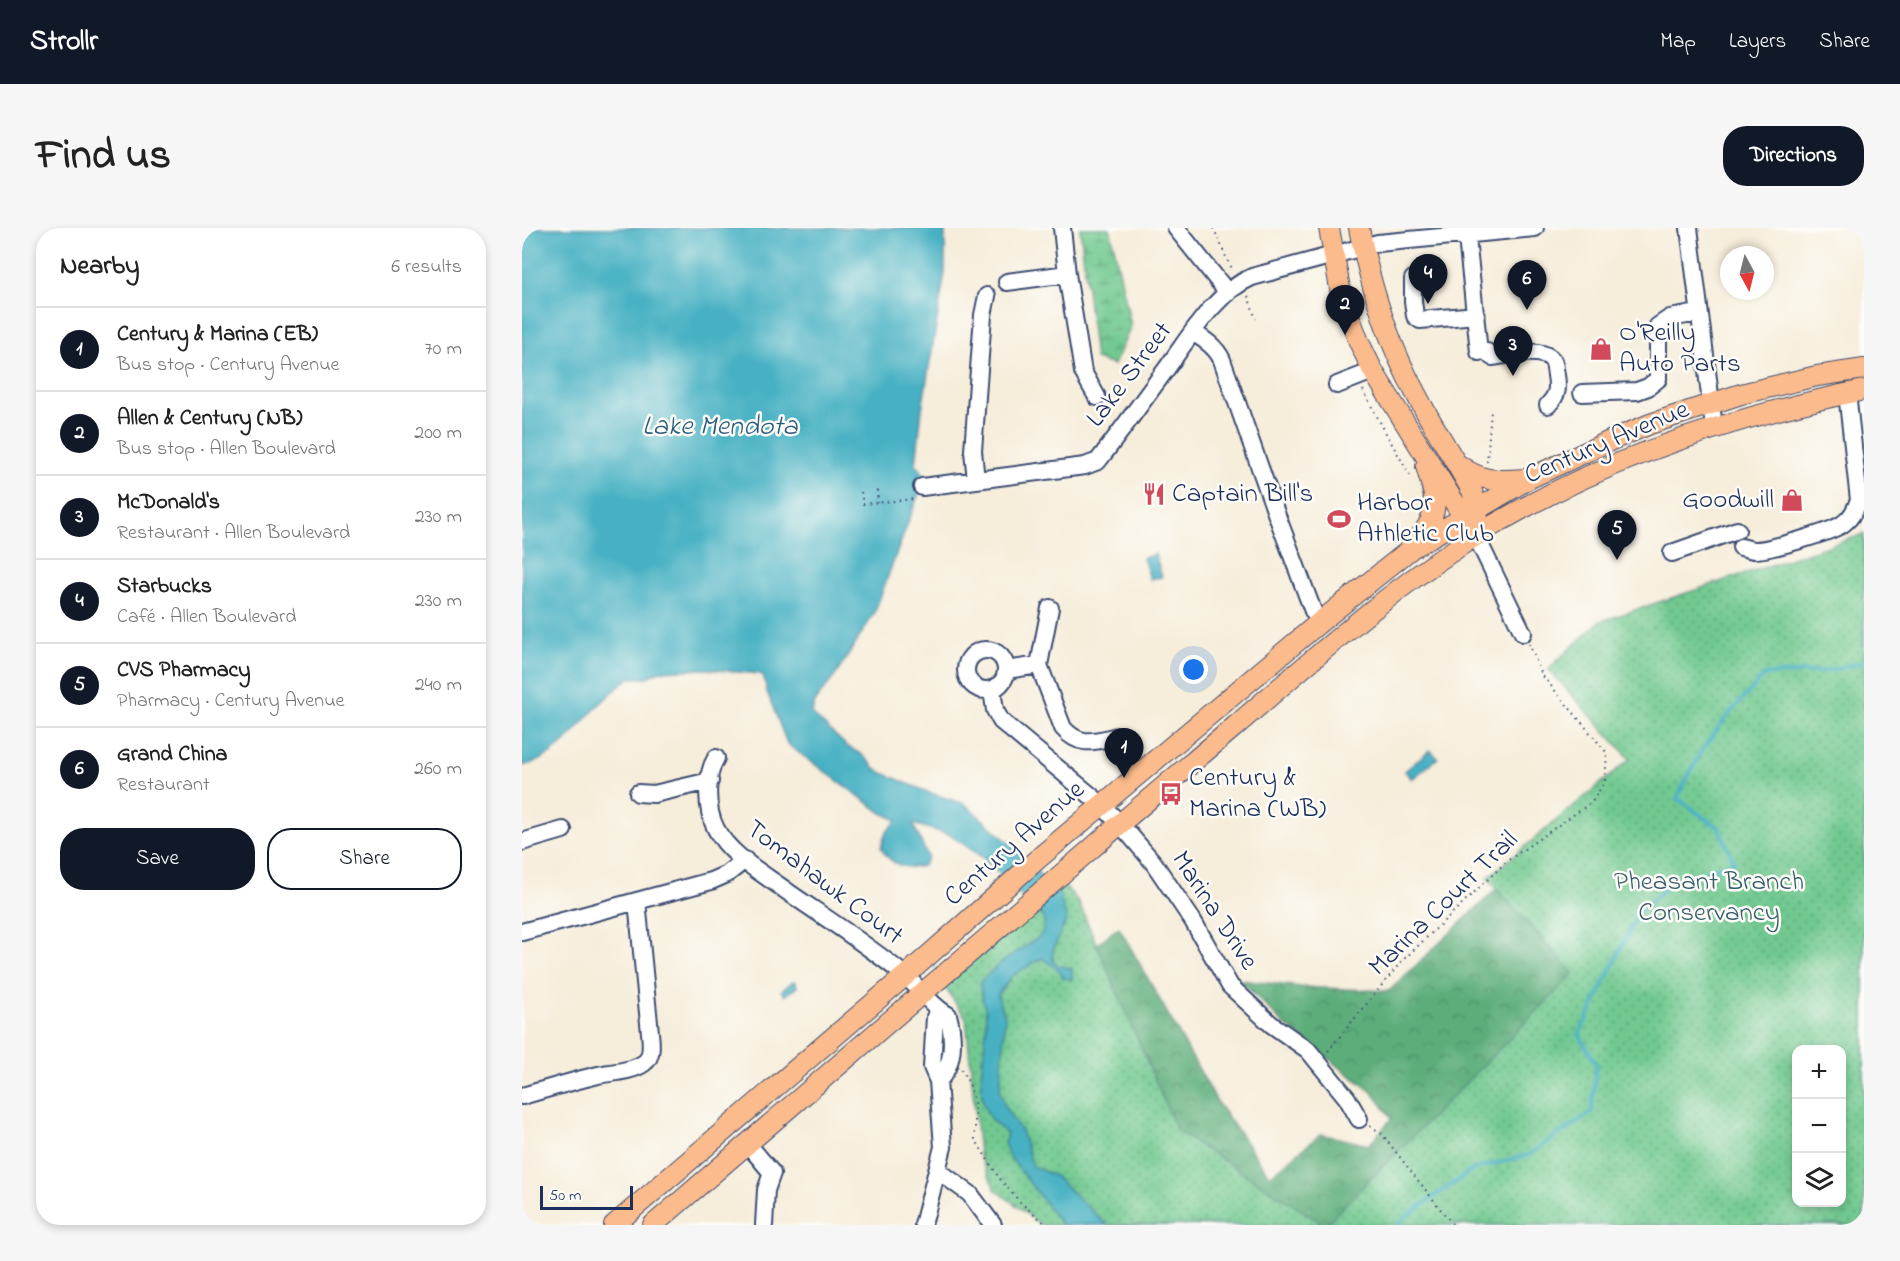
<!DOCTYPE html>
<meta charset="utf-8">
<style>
body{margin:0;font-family:"Indie Flower",sans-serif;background:#f6f6f6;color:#222}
.controls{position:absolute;right:18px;bottom:18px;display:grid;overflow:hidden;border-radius:12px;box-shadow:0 3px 9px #0003}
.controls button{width:54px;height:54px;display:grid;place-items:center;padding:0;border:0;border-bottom:2px solid #e0e0e0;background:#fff;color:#222;font:30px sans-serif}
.compass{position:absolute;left:1198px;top:18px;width:54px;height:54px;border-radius:50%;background:#fff;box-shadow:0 3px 9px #0003;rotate:173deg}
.scale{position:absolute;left:18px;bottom:15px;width:93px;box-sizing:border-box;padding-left:6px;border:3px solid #1b2f5e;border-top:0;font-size:16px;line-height:21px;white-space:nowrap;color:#1b2f5e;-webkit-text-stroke:4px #fdfcf7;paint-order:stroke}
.you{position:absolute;left:672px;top:442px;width:21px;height:21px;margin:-15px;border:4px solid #fff;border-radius:50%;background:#1a73e8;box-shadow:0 0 0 9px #1a73e833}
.badge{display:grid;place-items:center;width:39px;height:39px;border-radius:50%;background:#111827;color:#fff;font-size:20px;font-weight:700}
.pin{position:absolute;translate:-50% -50px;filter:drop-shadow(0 2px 3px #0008)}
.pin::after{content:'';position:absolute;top:32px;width:21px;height:18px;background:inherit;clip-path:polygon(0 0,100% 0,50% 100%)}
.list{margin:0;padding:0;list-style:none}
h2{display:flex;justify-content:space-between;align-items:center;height:78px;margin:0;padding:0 24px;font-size:26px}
h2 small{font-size:20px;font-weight:400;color:#767676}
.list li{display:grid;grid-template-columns:39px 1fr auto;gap:18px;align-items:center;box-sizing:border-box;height:84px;padding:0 24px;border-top:2px solid #e0e0e0}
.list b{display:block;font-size:22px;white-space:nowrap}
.list p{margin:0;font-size:20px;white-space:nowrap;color:#767676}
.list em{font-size:20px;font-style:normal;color:#767676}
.actions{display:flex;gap:12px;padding:18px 24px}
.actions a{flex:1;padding:14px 0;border:2px solid #111827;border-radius:24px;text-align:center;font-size:21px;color:#111827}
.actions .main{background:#111827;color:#fff}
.icon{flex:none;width:33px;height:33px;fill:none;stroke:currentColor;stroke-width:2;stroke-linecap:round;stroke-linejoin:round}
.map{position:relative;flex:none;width:1342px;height:997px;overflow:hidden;border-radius:24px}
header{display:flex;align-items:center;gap:36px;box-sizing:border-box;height:84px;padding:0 30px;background:#111827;color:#fff}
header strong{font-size:28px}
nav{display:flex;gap:33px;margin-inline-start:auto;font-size:21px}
.intro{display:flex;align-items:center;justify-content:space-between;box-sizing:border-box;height:144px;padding:0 36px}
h1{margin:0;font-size:42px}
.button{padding:15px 27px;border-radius:24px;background:#111827;color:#fff;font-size:21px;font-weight:700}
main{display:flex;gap:36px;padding:0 36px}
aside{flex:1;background:#fff;border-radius:24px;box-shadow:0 3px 9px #0003}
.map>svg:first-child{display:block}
.forest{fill:url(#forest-crowns);stroke:#3c6e6c;stroke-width:1.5;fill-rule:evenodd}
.wetland{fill:url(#wetland-marsh);stroke:#467c77;stroke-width:1.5}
.park{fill:url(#park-dots);stroke:#467c77;stroke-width:1.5;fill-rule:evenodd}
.water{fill:#46b1c3;stroke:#307090;stroke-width:1.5}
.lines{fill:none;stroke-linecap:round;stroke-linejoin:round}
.stream{stroke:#46b1c3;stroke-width:4}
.minor-casing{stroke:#3c4c71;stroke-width:20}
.major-casing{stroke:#3c4c71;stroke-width:22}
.path{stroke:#3c4c71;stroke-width:2;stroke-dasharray:1.5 4.5;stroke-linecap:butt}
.minor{stroke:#fff;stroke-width:16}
.major{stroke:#fbbb8c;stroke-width:20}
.labels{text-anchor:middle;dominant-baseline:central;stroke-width:5;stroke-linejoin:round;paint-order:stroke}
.poi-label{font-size:27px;fill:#1b2f5e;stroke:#fdfcf7;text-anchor:start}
.street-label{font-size:27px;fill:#1b2f5e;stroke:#fdfcf7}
.park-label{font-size:27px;fill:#355d6d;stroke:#fdfcf7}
.water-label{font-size:28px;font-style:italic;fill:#2a5c81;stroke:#fdfcf7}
</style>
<header>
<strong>Strollr</strong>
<nav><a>Map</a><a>Layers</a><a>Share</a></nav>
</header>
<div class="intro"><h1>Find us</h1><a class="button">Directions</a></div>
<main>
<aside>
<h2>Nearby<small>6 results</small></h2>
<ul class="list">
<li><span class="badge">1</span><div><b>Century &amp; Marina (EB)</b><p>Bus stop · Century Avenue</p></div><em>70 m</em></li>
<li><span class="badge">2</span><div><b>Allen &amp; Century (NB)</b><p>Bus stop · Allen Boulevard</p></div><em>200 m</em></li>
<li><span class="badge">3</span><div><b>McDonald's</b><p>Restaurant · Allen Boulevard</p></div><em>230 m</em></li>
<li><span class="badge">4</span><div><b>Starbucks</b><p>Café · Allen Boulevard</p></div><em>230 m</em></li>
<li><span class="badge">5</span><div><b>CVS Pharmacy</b><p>Pharmacy · Century Avenue</p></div><em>240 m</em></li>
<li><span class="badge">6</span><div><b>Grand China</b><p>Restaurant</p></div><em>260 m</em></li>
</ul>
<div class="actions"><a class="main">Save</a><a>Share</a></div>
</aside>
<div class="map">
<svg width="1342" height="997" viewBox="0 0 1342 997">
<defs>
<pattern id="forest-crowns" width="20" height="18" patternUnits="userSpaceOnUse" patternTransform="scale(1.5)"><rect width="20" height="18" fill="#5cad7a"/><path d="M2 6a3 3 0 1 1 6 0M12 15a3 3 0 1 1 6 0" fill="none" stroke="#4b8d67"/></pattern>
<pattern id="wetland-marsh" width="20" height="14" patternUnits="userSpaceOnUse" patternTransform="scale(1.5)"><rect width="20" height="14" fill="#71c990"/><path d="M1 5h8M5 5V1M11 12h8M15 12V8" fill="none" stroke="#5ca479"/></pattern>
<pattern id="park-dots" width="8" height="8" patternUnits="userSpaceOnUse" patternTransform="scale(1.5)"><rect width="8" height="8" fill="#71c990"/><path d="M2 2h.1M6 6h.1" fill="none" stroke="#5ca479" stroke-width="1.8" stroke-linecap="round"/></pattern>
</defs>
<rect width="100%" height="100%" fill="#fdfcf7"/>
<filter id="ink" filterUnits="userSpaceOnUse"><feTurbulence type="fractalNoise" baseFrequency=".0167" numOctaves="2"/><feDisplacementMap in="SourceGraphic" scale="12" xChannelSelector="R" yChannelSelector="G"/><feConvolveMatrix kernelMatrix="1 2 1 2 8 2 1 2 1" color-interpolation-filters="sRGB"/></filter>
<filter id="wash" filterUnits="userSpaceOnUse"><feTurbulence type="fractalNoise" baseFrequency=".008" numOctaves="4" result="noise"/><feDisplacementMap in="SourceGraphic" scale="24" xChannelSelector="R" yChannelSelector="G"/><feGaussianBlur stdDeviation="1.35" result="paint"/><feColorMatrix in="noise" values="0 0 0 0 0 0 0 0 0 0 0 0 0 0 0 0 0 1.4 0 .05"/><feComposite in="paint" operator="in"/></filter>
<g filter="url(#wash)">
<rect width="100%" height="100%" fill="#f6edda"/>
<path class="forest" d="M1342,312V997H585L483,787L597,699L697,877L748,948L799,906L847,917L870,890L851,865L758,793L718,752L779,759L867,763ZM1274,822H1320V974H1274Z"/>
<path class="wetland" d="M558,0H588L609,98L592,137L573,131Z"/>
<path class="park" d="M1342,306V997H519L473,961L457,927L444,790L416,750L535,649L556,673L655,903L803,997L1052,746L965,650L1108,531L1026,441L1077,394ZM1274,822H1320V974H1274Z"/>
<path class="water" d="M0,0H423V45L400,181L394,236L401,245L400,257L352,386L313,448L293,473L290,486L325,518L342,528L352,539L361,545L408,565L443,576L492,619L539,669C538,677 544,683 544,691C542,702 524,727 533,735C537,740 545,738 550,741V751L541,750L538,743L520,730L491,747L476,766L478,777L483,787L478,864L484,881L499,903L511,939L533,948L585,997H540L487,928L482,915L485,906C480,900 472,896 468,890C449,858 467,820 464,786C463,775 458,767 458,754L476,737L517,709C522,703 524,696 520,688L461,630L428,607L391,596L406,629L401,638C382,642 369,637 359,620L363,606L375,592L360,585L269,519L264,513L245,464L242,449L239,446L184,441L138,443L123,450H107C96,460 83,470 72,482C51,506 33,531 0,538Z
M633,326L640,349L628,351L621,330Z
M908,522L916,530L890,551L883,543Z
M271,753L274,754L275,759L263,768L259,763Z"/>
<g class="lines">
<path class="stream" d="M876,997L883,989L952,941L1006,927L1070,884L1074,836L1057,807L1116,685L1149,655L1212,634L1197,600L1155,570L1179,524L1205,488L1243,447L1304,443L1342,434"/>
</g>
</g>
<g filter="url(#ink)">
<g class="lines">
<g class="minor-casing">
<path id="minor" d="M540,0L545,46L561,144L575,169
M654,0L706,65
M944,0L957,124
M1167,0L1192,199
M891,51V73L893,88L898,92L954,87
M485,54L545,46
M671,104C683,112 694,119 700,132L754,285L791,383L798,394
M965,124L970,129C986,127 1021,118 1031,133C1033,136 1033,142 1034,147C1036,160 1036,167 1026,177
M815,157L851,143
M1060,165L1115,163L1126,159L1136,151V98L1148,90L1176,85
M454,252L451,223L461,87L465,68
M400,259L563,238L576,233C600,202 622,171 645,140C668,108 693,65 730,49L856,15L1013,0
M954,308L1001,405
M1219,319C1224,320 1229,322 1233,322C1247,322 1311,304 1322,295C1330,289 1333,282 1337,272L1325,165
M1150,325L1215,302
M528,380L517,437L541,500C558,520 573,513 596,508
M444 442a20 20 0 1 1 40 0a20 20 0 1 1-40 0Z
M484,442L517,437
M470,462L473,482L479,493L580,577L607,606L631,634L671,693L708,758L749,796L786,822L825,870L837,891
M194,530C183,548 184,582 194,601C208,628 242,646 266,664C305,691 346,717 382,747C396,758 410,779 426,787C432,809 433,836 416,853
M116,565L132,566L188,553
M0,614L41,602
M0,704L189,653L205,646L223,632
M0,868C25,861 51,853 76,847C90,844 110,844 122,835C131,829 129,814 128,805L115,673
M225,915L250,945L244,962L242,997
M415,942L448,966L471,997
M401,997L421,919L416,853L410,839L413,789L417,783"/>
</g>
<g class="major-casing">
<path id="major" d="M807,0L819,66L837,114L851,143L947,298
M837,0C848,57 866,114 894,166C911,199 932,230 950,263L955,280L956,293
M937,237C960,254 974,253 1002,251
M895,313C920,281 914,274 904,238
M92,997L383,748L518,629L798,394L890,320L1008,250L1092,211L1128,196L1219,166L1295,148L1342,141
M131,997C276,871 423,746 569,621C616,580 664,540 711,500C789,433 865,364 952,309C1071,234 1205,190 1342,162"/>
</g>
<path class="path" d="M691,0C699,14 702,28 711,42
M726,68L734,91
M841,162L866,209L889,249
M965,234L969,183
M355,262L356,275
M339,264L341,276L393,271
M806,823L879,734L985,633L1070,574L1083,553L1085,525L1020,447L1007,416
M439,841L447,855L453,877V911L477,950L498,974L525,997
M848,898L858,904
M859,905L931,997"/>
<use href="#minor" class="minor"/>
<use href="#major" class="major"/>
</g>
</g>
<defs>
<g id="shop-bare" transform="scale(1.8)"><path d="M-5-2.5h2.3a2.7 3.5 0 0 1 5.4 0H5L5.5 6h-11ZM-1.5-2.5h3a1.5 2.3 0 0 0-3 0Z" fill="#d1495b" stroke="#fdfcf7" stroke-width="2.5" paint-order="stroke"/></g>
<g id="restaurant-bare" transform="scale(1.8)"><path d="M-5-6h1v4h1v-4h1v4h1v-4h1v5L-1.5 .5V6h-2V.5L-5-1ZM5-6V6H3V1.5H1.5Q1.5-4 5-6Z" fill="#d1495b" stroke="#fdfcf7" stroke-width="2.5" paint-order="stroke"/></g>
<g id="stadium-bare" transform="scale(1.8)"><path d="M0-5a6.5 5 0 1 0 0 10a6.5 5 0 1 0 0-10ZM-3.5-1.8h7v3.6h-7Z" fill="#d1495b" stroke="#fdfcf7" stroke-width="2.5" paint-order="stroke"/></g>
<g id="bus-bare" transform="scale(1.8)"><path d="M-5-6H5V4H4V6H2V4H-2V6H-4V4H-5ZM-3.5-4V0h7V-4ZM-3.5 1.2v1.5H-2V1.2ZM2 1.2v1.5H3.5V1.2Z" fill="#d1495b" stroke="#fdfcf7" stroke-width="2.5" paint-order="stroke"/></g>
</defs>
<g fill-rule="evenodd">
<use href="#shop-bare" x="1079" y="121"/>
<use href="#restaurant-bare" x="632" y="266"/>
<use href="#shop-bare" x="1270" y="272"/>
<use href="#stadium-bare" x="817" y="291"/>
<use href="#bus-bare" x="649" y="566"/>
</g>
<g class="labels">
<g class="poi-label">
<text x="1097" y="105">O'Reilly<tspan x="1097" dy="31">Auto Parts</tspan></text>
<text x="650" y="266">Captain Bill's</text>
<text x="1252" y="272" text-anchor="end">Goodwill</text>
<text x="835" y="275">Harbor<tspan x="835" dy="31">Athletic Club</tspan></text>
<text x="667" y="550">Century &amp;<tspan x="667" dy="31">Marina (WB)</tspan></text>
</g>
<g class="street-label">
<text transform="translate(608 147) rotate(-53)">Lake Street</text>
<text transform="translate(1085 215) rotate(-23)">Century Avenue</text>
<text transform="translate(493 616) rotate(-41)">Century Avenue</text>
<text transform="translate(302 655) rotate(37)">Tomahawk Court</text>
<text transform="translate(922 676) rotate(-44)">Marina Court Trail</text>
<text transform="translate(692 683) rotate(57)">Marina Drive</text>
</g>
<g class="park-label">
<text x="1187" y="654">Pheasant Branch<tspan x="1187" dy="31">Conservancy</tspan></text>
</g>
<g class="water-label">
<text x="198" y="199">Lake Mendota</text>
</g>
</g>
</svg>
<div class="controls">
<button>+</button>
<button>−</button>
<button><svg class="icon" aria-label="layers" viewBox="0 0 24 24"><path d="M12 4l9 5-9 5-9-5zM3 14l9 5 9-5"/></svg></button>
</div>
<svg class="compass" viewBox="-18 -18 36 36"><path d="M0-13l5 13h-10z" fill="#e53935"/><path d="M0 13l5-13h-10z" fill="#767676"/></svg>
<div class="scale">50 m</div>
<div class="you"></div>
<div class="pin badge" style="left:602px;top:550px">1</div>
<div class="pin badge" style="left:823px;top:107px">2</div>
<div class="pin badge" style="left:991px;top:148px">3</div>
<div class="pin badge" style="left:906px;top:76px">4</div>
<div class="pin badge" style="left:1095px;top:332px">5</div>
<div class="pin badge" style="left:1005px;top:82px">6</div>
</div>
</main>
